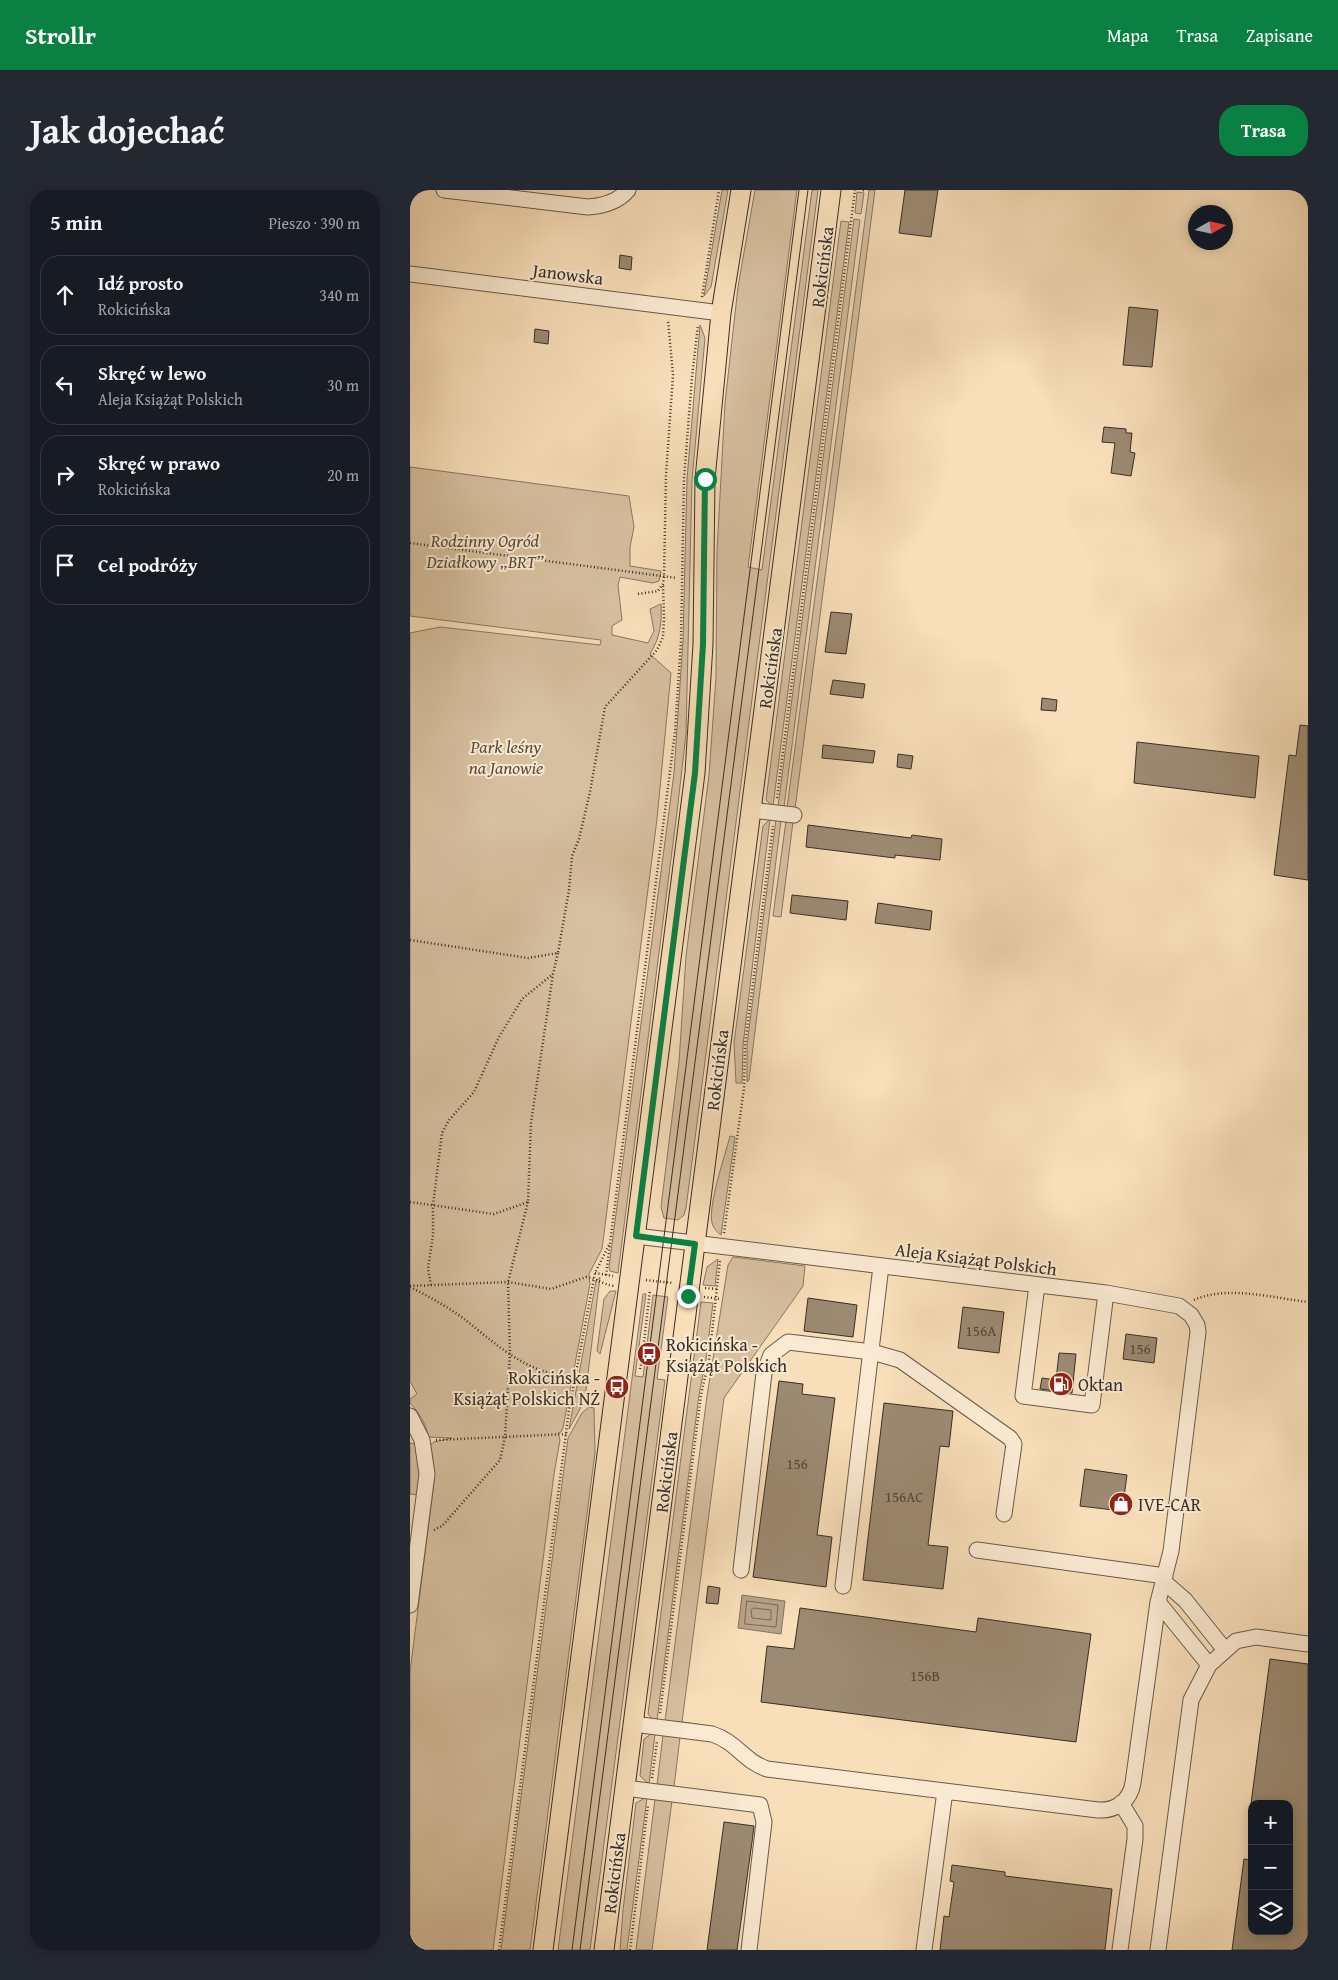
<!DOCTYPE html>
<html lang="pl">
<meta charset="utf-8">
<style>
body{margin:0;font-family:"Gentium Book Plus",serif;background:#242831;color:#f1f3f6}
.controls{position:absolute;right:15px;bottom:15px;display:grid;overflow:hidden;border-radius:10px;box-shadow:0 2px 12px #0003}
.controls button{width:45px;height:45px;display:grid;place-items:center;padding:0;border:0;border-bottom:1px solid #363941;background:#171b24;color:#f1f3f6;font:25px sans-serif}
.compass{position:absolute;left:778px;top:15px;width:45px;height:45px;border-radius:50%;background:#171b24;box-shadow:0 2px 12px #0003;rotate:81deg}
.stop{position:absolute;width:15px;height:15px;margin:-11px;border:4px solid #0b8043;border-radius:50%;background:#fff}
.stop.end{background:#0b8043;border-color:#fff;box-shadow:0 1px 5px #0008}
.list{margin:0;padding:0;list-style:none}
h2{display:flex;justify-content:space-between;align-items:center;height:65px;margin:0;padding:0 20px;font-size:21px}
h2 small{font-size:16px;font-weight:400;color:#9ea1a6}
.list li{display:grid;grid-template-columns:32px 1fr auto;gap:15px;align-items:center;box-sizing:border-box;height:80px;margin:0 10px 10px;padding:0 10px;border:1px solid #363941;border-radius:20px}
.list b{display:block;font-size:19px;white-space:nowrap}
.list p{margin:0;font-size:16px;white-space:nowrap;color:#9ea1a6}
.list em{font-size:16px;font-style:normal;color:#9ea1a6}
.icon{flex:none;width:28px;height:28px;fill:none;stroke:currentColor;stroke-width:2;stroke-linecap:round;stroke-linejoin:round}
.map{position:relative;flex:none;width:898px;height:1760px;overflow:hidden;border-radius:20px}
header{display:flex;align-items:center;gap:30px;box-sizing:border-box;height:70px;padding:0 25px;background:#0b8043;color:#fff}
header strong{font-size:24px}
nav{display:flex;gap:28px;margin-inline-start:auto;font-size:18px}
.intro{display:flex;align-items:center;justify-content:space-between;box-sizing:border-box;height:120px;padding:0 30px}
h1{margin:0;font-size:35px}
.button{padding:12px 22px;border-radius:20px;background:#0b8043;color:#fff;font-size:18px;font-weight:700}
main{display:flex;gap:30px;padding:0 30px}
aside{flex:1;background:#171b24;border-radius:20px;box-shadow:0 2px 12px #0003}
.map>svg:first-child{display:block}
.green{fill:#d7c0a0;stroke:#887863}
.water{fill:#b7a287;stroke:#847460}
.lines{fill:none;stroke-linecap:round;stroke-linejoin:round}
.shore{stroke:#786856;stroke-width:1}
.building{fill:#9c8a72;stroke:#382f26}
.minor-casing{stroke:#685b4b;stroke-width:17}
.major-casing{stroke:#382f26;stroke-width:21}
.path{stroke:#382f26;stroke-width:2.5;stroke-dasharray:1 2.5;stroke-linecap:butt}
.minor{stroke:#faead2;stroke-width:15}
.major{stroke:#f8deb9;stroke-width:19}
.tram{stroke:#382f26;stroke-width:1}
.route{stroke:#0b8043;stroke-width:6}
.labels{text-anchor:middle;dominant-baseline:central;stroke-width:4;stroke-linejoin:round;paint-order:stroke}
.number-label{font-size:15px;fill:#514639}
.street-label{font-size:18px;fill:#382f26;stroke:#faead2}
.park-label{font-size:18px;font-style:italic;fill:#584c3e;stroke:#faead2}
.poi-label{font-size:18px;fill:#382f26;stroke:#faead2;text-anchor:start}
</style>
<header>
<strong>Strollr</strong>
<nav><a>Mapa</a><a>Trasa</a><a>Zapisane</a></nav>
</header>
<div class="intro"><h1>Jak dojechać</h1><a class="button">Trasa</a></div>
<main>
<aside>
<h2>5 min<small>Pieszo · 390 m</small></h2>
<ul class="list">
<li><svg class="icon" aria-label="ahead" viewBox="0 0 24 24"><path d="M12 20V5M6 11l6-6 6 6"/></svg><div><b>Idź prosto</b><p>Rokicińska</p></div><em>340 m</em></li>
<li><svg class="icon" aria-label="left" viewBox="0 0 24 24"><path d="M17 20v-9H6M10 6l-5 5 5 5"/></svg><div><b>Skręć w lewo</b><p>Aleja Książąt Polskich</p></div><em>30 m</em></li>
<li><svg class="icon" aria-label="right" viewBox="0 0 24 24"><path d="M7 20v-9h11M14 6l5 5-5 5"/></svg><div><b>Skręć w prawo</b><p>Rokicińska</p></div><em>20 m</em></li>
<li><svg class="icon" aria-label="arrive" viewBox="0 0 24 24"><path d="M6 21V4h12l-3 4 3 4H6"/></svg><div><b>Cel podróży</b></div></li>
</ul>
</aside>
<div class="map">
<svg width="898" height="1760" viewBox="0 0 898 1760">
<rect width="100%" height="100%" fill="#f8deb9"/>
<filter id="stains"><feTurbulence type="fractalNoise" baseFrequency=".004" numOctaves="4"/><feColorMatrix values="0 0 0 0 .2 0 0 0 0 .09 0 0 0 0 .02 0 0 0 .5 -.17"/></filter>
<radialGradient id="worn" r=".72"><stop offset=".6" stop-color="#630" stop-opacity="0"/><stop offset="1" stop-color="#630" stop-opacity=".3"/></radialGradient>
<path class="green" d="M312,0H318L301,97L294,106Z
M345,0H387L338,377L352,380L402,0H408L276,1018L274,1025L268,1030L254,1028L251,1017L269,872L276,766L299,585L306,487L307,362L315,213L328,97Z
M459,0H465L385,619L377,618Z
M447,2L454,3L451,24L445,23Z
M444,29L450,30L374,617H368Z
M431,31L439,32L363,616L356,610Z
M290,135L295,148L282,290L276,544L267,622L208,1083L200,1081L199,1077L264,583L273,451L277,289Z
M0,277L219,306L224,337L220,357V376L251,381L249,391L243,393L210,387L208,395L212,430L202,436V445L238,453L244,441L240,419L251,414C252,433 250,448 240,464L261,483L247,629L192,1059L179,1084L180,1094L153,1238L151,1242L148,1243L150,1250L144,1284L83,1760H0V1482L24,1292L23,1271L20,1255L24,1252L42,1248L18,1247C17,1235 8,1221 0,1213V1209L7,1204L0,1191V443L30,437L190,455L191,450L0,426Z
M360,629L333,855L332,893H326L324,853L353,636Z
M366,629L371,630L339,890L337,892V855Z
M376,631L383,632L371,727L363,726Z
M320,946L325,947L311,1045C307,1042 304,1039 302,1033C298,1014 315,966 320,946Z
M323,1067L395,1076L393,1096L314,1208L272,1532L292,1535L255,1531L297,1206L318,1075Z
M308,1069L305,1096L293,1095L297,1077Z
M190,1087L176,1200L170,1219L159,1239L186,1091Z
M200,1101H206L190,1164L187,1161L194,1109Z
M233,1104H236L225,1186L233,1187L243,1105L258,1107L247,1189L255,1190L180,1760H148Z
M291,1112L303,1113L296,1169L289,1205L247,1530H243L238,1524Z
M179,1217L184,1218L185,1263L120,1760H91L158,1248L172,1223Z
M0,1253L6,1254L10,1284L8,1305L0,1304Z
M241,1544H245L239,1594L230,1586L234,1549Z
M253,1545L270,1547L264,1597L247,1595Z
M235,1608H237L217,1760H210L213,1720L226,1613Z
M245,1609L262,1611L242,1760H226Z"/>
<path class="water" d="M332,1405L375,1411L371,1444L328,1438Z"/>
<g class="lines">
<path class="shore" d="M337,1411L368,1415L366,1437L335,1434Z
M344,1418L361,1420V1430L342,1428L341,1420Z"/>
</g>
<path class="building" d="M495,0H528L521,47L489,43Z
M210,65L222,67L221,80L209,78Z
M719,117L748,120L742,177L713,175Z
M125,139L139,141L138,154L124,152Z
M694,237L716,239V243H722L720,262L725,263L721,286L701,283L705,253L692,252Z
M421,422L442,424L436,464L415,462Z
M423,490L455,494L453,508L420,504Z
M632,508L647,510L646,521L631,520Z
M890,535L898,536V690L864,685L879,565L886,566Z
M727,552L849,566L845,608L724,593Z
M413,555L465,561L463,573L412,568Z
M488,564L503,566L501,579L487,577Z
M398,635L501,648L502,645L532,649L530,670L485,665V668L396,657Z
M382,705L438,711L436,730L380,723Z
M468,713L522,721L520,740L465,733Z
M398,1108L447,1115L443,1147L394,1141Z
M553,1117L594,1122L589,1163L548,1158Z
M716,1144L747,1148L744,1173L713,1169Z
M649,1163L666,1164L662,1203L630,1199L632,1188L646,1190Z
M369,1191L393,1194L392,1204L425,1208L407,1345L422,1347L416,1397L343,1387Z
M474,1213L543,1221L539,1257L530,1256L518,1355L538,1357L533,1399L453,1390Z
M675,1279L717,1285L712,1321L670,1316Z
M298,1396L310,1398L308,1414L296,1413Z
M390,1418L566,1442L568,1428L681,1444L666,1552L351,1512L357,1456L384,1459Z
M860,1469L898,1474V1760H822L834,1669L842,1670V1741H879V1614H841Z
M314,1632L344,1636L342,1652L327,1760H297Z
M542,1675L595,1682V1686L702,1699L695,1760H530L534,1726L539,1727L544,1692L540,1691Z"/>
<g class="lines">
<g class="minor-casing">
<path id="minor" d="M34,0L178,17C193,16 208,12 218,0
M0,84L311,123
M341,620L384,625
M627,1095L613,1206L682,1215L696,1103
M0,1226L12,1250L17,1284L0,1415
M567,1360L755,1386
M331,1380L354,1183L361,1165L378,1152L462,1162L490,1170L600,1248L604,1254L594,1324
M753,1391L775,1410L815,1460
M433,1396L471,1076
M748,1412L799,1475
M223,1534L302,1544C327,1552 332,1570 357,1579L688,1620C706,1621 720,1611 723,1593L748,1412L761,1361L788,1142L787,1135L781,1125L769,1116L696,1103L226,1046
M215,1598L350,1615L354,1632L339,1760
M514,1760L535,1601
M710,1760L725,1649V1636L711,1613
M748,1760L781,1510L799,1475L826,1451L846,1447L898,1454"/>
</g>
<g class="major-casing">
<path id="major" d="M133,1760L285,583L293,454L295,289L311,123L331,0
M194,1760L421,0"/>
</g>
<path class="path" d="M453,0L456,1
M292,107L309,0
M0,353L267,388
M228,404L248,401L253,394L254,387L256,285L263,185L258,130
M367,608L445,0
M0,750L118,768L148,763L159,700L162,666L169,649L180,602L195,517L247,460L253,447L254,428L253,394
M0,1012L84,1024L118,1012L121,933L143,784L148,763
M314,1043L334,898L335,855L363,636
M185,1083L203,1086
M196,1085L265,542L271,451L274,289L282,187L288,135
M236,1090L263,1093
M21,1095L18,1079L23,1045V1015L32,943L39,930L64,902L89,847L112,809L143,784
M0,1096L98,1092L141,1099L176,1087C185,1088 192,1094 204,1096
M0,1097C18,1106 36,1116 53,1128C86,1154 121,1188 166,1186
M295,1098L307,1099
M294,1107L311,1109
M784,1110C817,1095 863,1108 898,1112
M230,1179L235,1159L234,1152L240,1100
M26,1250L157,1244
M24,1340L32,1336L90,1270L95,1247L100,1164L98,1092L118,1012
M250,1523L291,1205L299,1170L310,1070
M242,1588L247,1551
M89,1760L159,1220L185,1083L199,1055
M220,1760L238,1615"/>
<use href="#minor" class="minor"/>
<use href="#major" class="major"/>
<path class="tram" d="M162,1760L389,0
M170,1760L398,0"/>
</g>
<g class="lines">
<path class="route" d="M278,1106L285,1054L226,1046L285,583L293,454L295,289"/>
</g>
<defs>
<g id="bus-disc" transform="scale(1.25)"><circle r="9.5" fill="#8f2418" stroke="#faead2"/><path d="M-5-6H5V4H4V6H2V4H-2V6H-4V4H-5ZM-3.5-4V0h7V-4ZM-3.5 1.2v1.5H-2V1.2ZM2 1.2v1.5H3.5V1.2Z" fill="#fff"/></g>
<g id="fuel-disc" transform="scale(1.25)"><circle r="9.5" fill="#8f2418" stroke="#faead2"/><path d="M-5.5-6h7V0h2V4h1.3V-2.5L3-4.5l.8-.8L6-3V5H2.5V1h-1V6h-7ZM-4.2-4.7v3.2H.2V-4.7Z" fill="#fff"/></g>
<g id="shop-disc" transform="scale(1.25)"><circle r="9.5" fill="#8f2418" stroke="#faead2"/><path d="M-5-2.5h2.3a2.7 3.5 0 0 1 5.4 0H5L5.5 6h-11ZM-1.5-2.5h3a1.5 2.3 0 0 0-3 0Z" fill="#fff"/></g>
</defs>
<g fill-rule="evenodd">
<use href="#bus-disc" x="239" y="1164"/>
<use href="#fuel-disc" x="651" y="1194"/>
<use href="#bus-disc" x="207" y="1197"/>
<use href="#shop-disc" x="711" y="1314"/>
</g>
<g class="labels">
<g class="number-label">
<text x="571" y="1140">156A</text>
<text x="730" y="1158">156</text>
<text x="387" y="1273">156</text>
<text x="494" y="1306">156AC</text>
<text x="515" y="1485">156B</text>
</g>
<g class="street-label">
<text transform="translate(412 77) rotate(-83)">Rokicińska</text>
<text transform="translate(158 84) rotate(7)">Janowska</text>
<text transform="translate(360 478) rotate(-82)">Rokicińska</text>
<text transform="translate(307 880) rotate(-83)">Rokicińska</text>
<text transform="translate(566 1069) rotate(7)">Aleja Książąt Polskich</text>
<text transform="translate(256 1282) rotate(-83)">Rokicińska</text>
<text transform="translate(204 1683) rotate(-83)">Rokicińska</text>
</g>
<g class="park-label">
<text x="75" y="350">Rodzinny Ogród<tspan x="75" dy="21">Działkowy „BRT”</tspan></text>
<text x="96" y="556">Park leśny<tspan x="96" dy="21">na Janowie</tspan></text>
</g>
<g class="poi-label">
<text x="256" y="1154">Rokicińska -<tspan x="256" dy="21">Książąt Polskich</tspan></text>
<text x="190" y="1187" text-anchor="end">Rokicińska -<tspan x="190" dy="21">Książąt Polskich NŻ</tspan></text>
<text x="668" y="1194">Oktan</text>
<text x="728" y="1314">IVE-CAR</text>
</g>
</g>
<rect width="100%" height="100%" filter="url(#stains)"/>
<rect width="100%" height="100%" fill="url(#worn)"/>
</svg>
<div class="controls">
<button>+</button>
<button>−</button>
<button><svg class="icon" aria-label="layers" viewBox="0 0 24 24"><path d="M12 4l9 5-9 5-9-5zM3 14l9 5 9-5"/></svg></button>
</div>
<svg class="compass" viewBox="-18 -18 36 36"><path d="M0-13l5 13h-10z" fill="#e53935"/><path d="M0 13l5-13h-10z" fill="#9ea1a6"/></svg>
<div class="stop" style="left:295px;top:289px"></div>
<div class="stop end" style="left:278px;top:1106px"></div>
</div>
</main>
